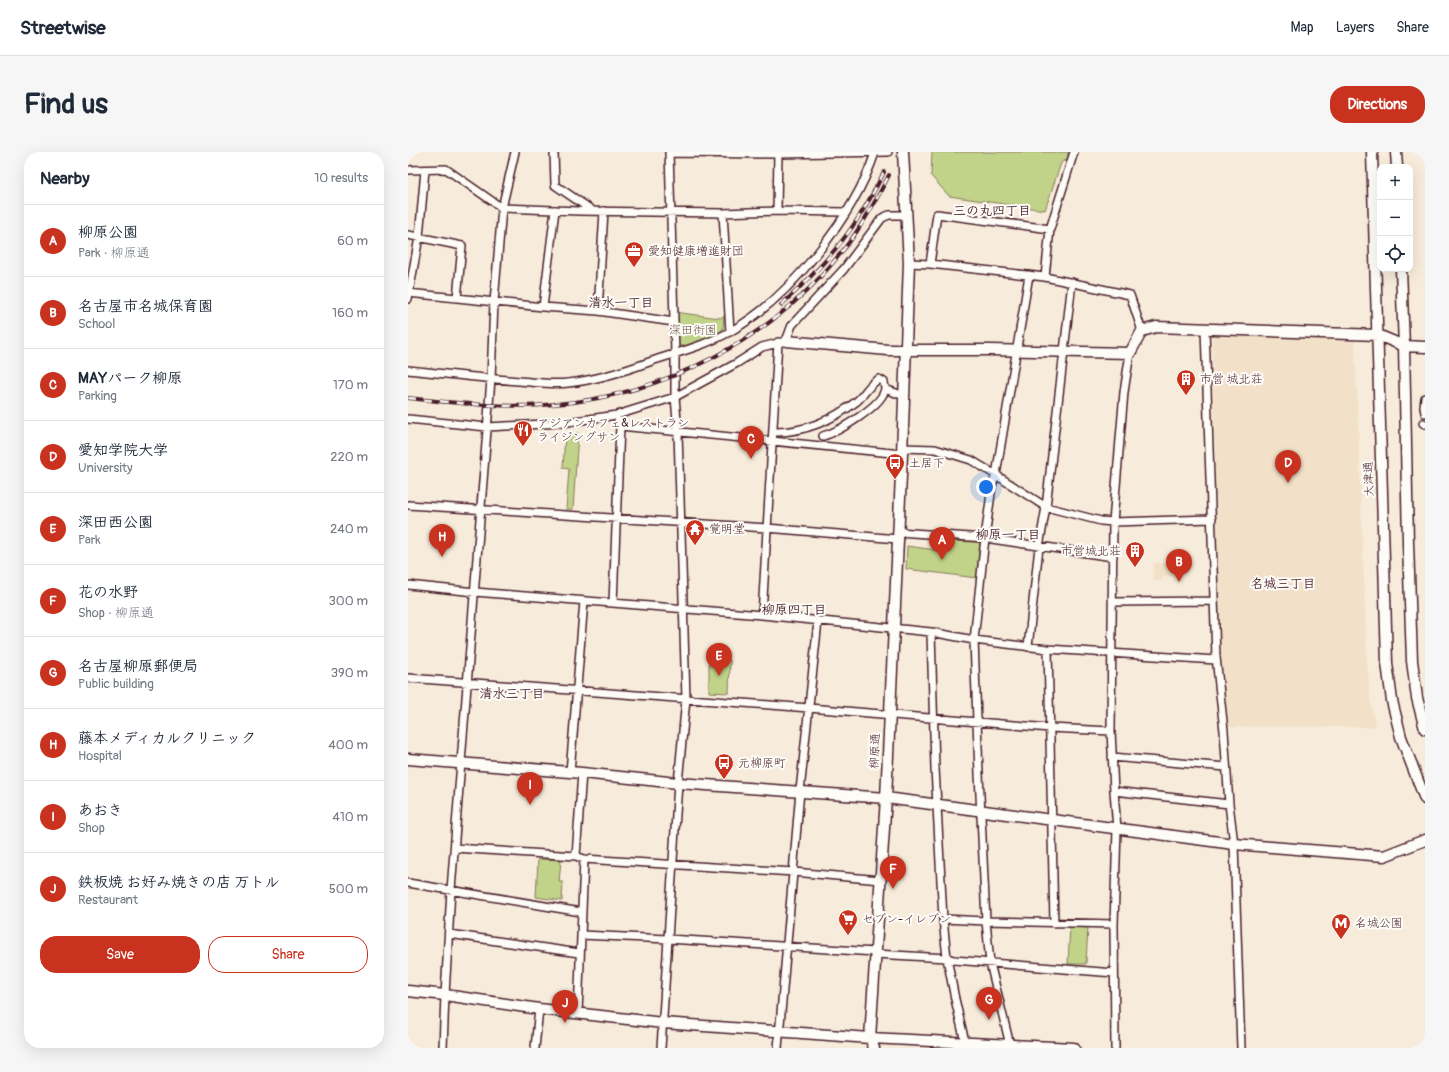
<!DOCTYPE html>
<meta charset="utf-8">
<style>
body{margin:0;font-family:Pangolin,"Klee One",sans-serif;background:#f6f6f7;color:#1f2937}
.controls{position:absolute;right:12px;top:12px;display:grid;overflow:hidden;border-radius:8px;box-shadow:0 4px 16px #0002}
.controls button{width:36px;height:36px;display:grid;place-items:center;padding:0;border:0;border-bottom:1px solid #e0e1e3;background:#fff;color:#1f2937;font:20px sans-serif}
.you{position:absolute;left:578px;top:335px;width:14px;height:14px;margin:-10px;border:3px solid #fff;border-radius:50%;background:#1a73e8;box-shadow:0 0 0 6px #1a73e833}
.badge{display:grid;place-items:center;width:26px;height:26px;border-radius:50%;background:#c8321e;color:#fff;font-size:13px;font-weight:700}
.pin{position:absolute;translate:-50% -33px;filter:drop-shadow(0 1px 2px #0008)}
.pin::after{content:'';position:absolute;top:21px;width:14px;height:12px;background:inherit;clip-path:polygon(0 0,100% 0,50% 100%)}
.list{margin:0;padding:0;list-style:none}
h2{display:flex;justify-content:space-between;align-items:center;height:52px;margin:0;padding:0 16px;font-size:17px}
h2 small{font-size:13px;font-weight:400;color:#747a83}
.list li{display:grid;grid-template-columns:26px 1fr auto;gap:12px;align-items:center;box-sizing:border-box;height:72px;padding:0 16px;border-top:1px solid #e0e1e3}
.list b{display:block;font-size:15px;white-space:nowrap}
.list p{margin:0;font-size:13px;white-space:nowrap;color:#747a83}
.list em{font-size:13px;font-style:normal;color:#747a83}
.actions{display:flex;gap:8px;padding:12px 16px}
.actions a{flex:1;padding:9px 0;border:1px solid #c8321e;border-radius:16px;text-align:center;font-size:14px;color:#c8321e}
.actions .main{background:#c8321e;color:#fff}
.icon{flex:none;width:22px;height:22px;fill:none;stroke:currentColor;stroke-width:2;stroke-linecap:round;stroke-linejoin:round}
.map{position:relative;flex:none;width:1017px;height:896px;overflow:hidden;border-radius:16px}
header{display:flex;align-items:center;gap:24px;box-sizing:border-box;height:56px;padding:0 20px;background:#fff;border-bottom:1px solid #e0e1e3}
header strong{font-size:19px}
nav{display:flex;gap:22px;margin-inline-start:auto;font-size:14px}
.intro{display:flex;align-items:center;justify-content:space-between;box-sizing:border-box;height:96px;padding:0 24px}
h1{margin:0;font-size:28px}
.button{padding:10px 18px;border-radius:16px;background:#c8321e;color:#fff;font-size:14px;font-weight:700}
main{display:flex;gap:24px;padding:0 24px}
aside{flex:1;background:#fff;border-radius:16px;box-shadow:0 4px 16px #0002}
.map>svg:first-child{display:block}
.built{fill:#f2e1c8}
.green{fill:#c1d389;stroke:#86795a}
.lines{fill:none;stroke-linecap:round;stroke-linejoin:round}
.street-casing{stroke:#4a1f2b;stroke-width:10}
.secondary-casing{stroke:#4a1f2b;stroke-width:13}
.street{stroke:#fdfcf7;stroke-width:7}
.secondary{stroke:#fdfcf7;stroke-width:10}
.rail-casing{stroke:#4a1f2b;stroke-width:4}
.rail{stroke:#fdfcf7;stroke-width:2.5;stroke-dasharray:8;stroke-linecap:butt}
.labels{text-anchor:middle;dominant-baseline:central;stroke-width:4;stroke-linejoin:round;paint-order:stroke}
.poi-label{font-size:12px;fill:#4a1f2b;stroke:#fdfcf7;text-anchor:start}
.park-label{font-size:12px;fill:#6e5547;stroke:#fdfcf7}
.street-label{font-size:12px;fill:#4a1f2b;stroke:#fdfcf7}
.neighbourhood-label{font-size:13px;font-weight:bold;fill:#4a1f2b;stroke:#fdfcf7}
</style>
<header>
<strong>Streetwise</strong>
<nav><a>Map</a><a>Layers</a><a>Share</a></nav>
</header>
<div class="intro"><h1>Find us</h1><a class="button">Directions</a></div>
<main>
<aside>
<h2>Nearby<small>10 results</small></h2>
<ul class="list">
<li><span class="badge">A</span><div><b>柳原公園</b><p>Park · 柳原通</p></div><em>60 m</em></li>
<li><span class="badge">B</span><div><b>名古屋市名城保育園</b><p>School</p></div><em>160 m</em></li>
<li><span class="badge">C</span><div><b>MAYパーク柳原</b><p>Parking</p></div><em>170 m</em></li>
<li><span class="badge">D</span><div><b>愛知学院大学</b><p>University</p></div><em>220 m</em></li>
<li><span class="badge">E</span><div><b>深田西公園</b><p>Park</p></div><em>240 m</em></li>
<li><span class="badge">F</span><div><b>花の水野</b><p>Shop · 柳原通</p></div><em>300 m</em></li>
<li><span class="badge">G</span><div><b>名古屋柳原郵便局</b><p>Public building</p></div><em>390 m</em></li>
<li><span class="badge">H</span><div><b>藤本メディカルクリニック</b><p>Hospital</p></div><em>400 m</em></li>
<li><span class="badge">I</span><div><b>あおき</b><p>Shop</p></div><em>410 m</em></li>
<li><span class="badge">J</span><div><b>鉄板焼 お好み焼きの店 万トル</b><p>Restaurant</p></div><em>500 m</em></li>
</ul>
<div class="actions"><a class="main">Save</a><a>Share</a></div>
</aside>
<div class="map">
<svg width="1017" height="896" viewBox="0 0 1017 896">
<rect width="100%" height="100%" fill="#f7ecdb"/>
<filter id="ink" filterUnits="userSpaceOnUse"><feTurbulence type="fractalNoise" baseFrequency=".025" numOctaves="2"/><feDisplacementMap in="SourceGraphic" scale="8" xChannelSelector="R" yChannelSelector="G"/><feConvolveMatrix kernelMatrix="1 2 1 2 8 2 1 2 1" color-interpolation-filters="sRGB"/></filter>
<g filter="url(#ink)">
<path class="built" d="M804,183L947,189L959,509L962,546L968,575H819L811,473Z
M746,411H768V425H755L754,429H745Z"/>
<path class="green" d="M524,0H660V6L653,11L637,58L541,44L523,24Z
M269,159L273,161L312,166L316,164C315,168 316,174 315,177C312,185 281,195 273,195L270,191Z
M170,281L165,357H158L161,317L155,316L157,282Z
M528,389L572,390L569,426L498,417L499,394L528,398Z
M301,507L322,508L321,541L301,540Z
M130,707L153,708L151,730H155L154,749L128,745Z
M662,773L680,774L678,812H660Z"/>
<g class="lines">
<g class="street-casing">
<path id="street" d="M146,0L147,33L185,59
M261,1L370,2L480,0
M0,18L38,17L94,56L171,59L315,61L369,59L438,60
M369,59L370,0
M315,61L322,180
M0,83L54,94L49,146
M501,111L522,112L637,125L722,143L734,179
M522,112L529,62L642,77
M637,125L642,77L666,0
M0,141L135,155L190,159L266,170
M0,147L11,85L17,18
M135,155L147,58
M190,159L196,59
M797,177L808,505L816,579L821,652L826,692L833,896
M0,218C37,222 74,226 111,229C127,230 144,233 160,231C189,228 217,219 244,209C271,200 299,193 323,179C382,146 446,64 467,1
M477,237L496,244
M1017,246L1016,255L1017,261
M209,263L212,274L494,302
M0,267L79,275L153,271L209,263L267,245L329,211L354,195L378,189L384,173L436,117L474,66L481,63H499
M1015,271L1017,272
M365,280C395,281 425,268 449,249C457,242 461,232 471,227L476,230C476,232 477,234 477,236C476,253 430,280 415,284
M494,296L527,297L563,308L588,323L638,355L693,369L705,370L804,367
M0,353L359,376L490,387
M490,380L577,386L705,405
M0,433L67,440L354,463L523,480L566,488L640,497L808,508
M705,450L806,449
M205,451L212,274
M354,463L370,190
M523,480L527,616L535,767L539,806L547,847L557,890
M620,495L631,395L638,355L664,130
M640,497L646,771
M0,526L401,556L642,576L703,579
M704,605L818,615
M162,620L176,449
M706,639L821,652
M47,696L168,704L176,707L386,720L472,728
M168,704L174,621
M0,731L173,760
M535,767L578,769L706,772
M41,782L171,801
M173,783L260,787L467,800
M467,802L539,806L546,808L706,821
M170,862L176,707
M602,893L582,811L578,769L571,622L566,488L577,386L584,334L588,323L621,123
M35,896L37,843L43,738L83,227L86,150L94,56L107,0
M127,896L131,857
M253,896L270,631L278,547L270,280L267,245V201L261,0
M370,896L392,639L410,469
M707,896L706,772L709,677L706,639L703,579L705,370L716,240L722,201"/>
</g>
<g class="secondary-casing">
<path id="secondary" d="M964,0L979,511L984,549L993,585L1017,647
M988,0L989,15
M993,117L996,194L1000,391L1004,509L1009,546L1017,577
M378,189L480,198H583L722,201L734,179L748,175L970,183L996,194L1017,195
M0,607L174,621L270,631L478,646L826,692L976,704L1017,688
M0,839L37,843L131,857L255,871L462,886L666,896
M466,896L462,886L478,646L494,302L501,111L495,0"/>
</g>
<use href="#street" class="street"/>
<use href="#secondary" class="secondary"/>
<g class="rail-casing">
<path id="rail" d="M373,153C403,126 431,97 452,63C461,49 469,34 476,20
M0,246C49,251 99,257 148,252C255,243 365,187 432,102C452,78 467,51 481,23"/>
</g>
<use href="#rail" class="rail"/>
</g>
</g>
<defs>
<g id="office-pin" transform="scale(1)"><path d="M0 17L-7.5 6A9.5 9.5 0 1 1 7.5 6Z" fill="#c8321e" stroke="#fdfcf7"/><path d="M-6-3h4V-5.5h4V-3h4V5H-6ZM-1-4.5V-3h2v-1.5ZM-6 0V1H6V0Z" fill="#fff"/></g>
<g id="building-pin" transform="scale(1)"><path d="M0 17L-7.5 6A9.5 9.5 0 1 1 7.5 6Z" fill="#c8321e" stroke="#fdfcf7"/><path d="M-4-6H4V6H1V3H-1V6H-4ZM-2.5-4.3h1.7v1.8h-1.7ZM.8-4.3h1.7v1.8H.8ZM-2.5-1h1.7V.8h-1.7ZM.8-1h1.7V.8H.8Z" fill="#fff"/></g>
<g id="restaurant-pin" transform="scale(1)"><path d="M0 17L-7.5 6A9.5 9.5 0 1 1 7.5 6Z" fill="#c8321e" stroke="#fdfcf7"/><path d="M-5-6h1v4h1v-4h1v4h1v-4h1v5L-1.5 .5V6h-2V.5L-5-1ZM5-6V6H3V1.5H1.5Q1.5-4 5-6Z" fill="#fff"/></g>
<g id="bus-pin" transform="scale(1)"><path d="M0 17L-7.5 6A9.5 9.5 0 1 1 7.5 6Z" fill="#c8321e" stroke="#fdfcf7"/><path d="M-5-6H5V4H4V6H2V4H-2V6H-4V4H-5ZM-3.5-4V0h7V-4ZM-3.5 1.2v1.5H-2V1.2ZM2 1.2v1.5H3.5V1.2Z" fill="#fff"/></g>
<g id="temple-pin" transform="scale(1)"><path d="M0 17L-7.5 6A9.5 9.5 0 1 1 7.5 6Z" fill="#c8321e" stroke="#fdfcf7"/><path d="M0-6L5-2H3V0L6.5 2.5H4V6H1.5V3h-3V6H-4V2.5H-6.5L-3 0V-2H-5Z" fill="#fff"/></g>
<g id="supermarket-pin" transform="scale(1)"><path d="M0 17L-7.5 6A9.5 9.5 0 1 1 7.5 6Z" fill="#c8321e" stroke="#fdfcf7"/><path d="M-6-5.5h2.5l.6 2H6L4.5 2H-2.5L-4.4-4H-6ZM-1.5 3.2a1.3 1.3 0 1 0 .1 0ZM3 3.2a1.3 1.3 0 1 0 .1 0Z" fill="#fff"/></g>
<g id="metro-pin" transform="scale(1)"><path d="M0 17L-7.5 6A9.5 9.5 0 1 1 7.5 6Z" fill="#c8321e" stroke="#fdfcf7"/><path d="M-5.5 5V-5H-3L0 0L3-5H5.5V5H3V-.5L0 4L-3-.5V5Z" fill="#fff"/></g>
</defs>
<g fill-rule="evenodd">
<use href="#office-pin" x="226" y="99"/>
<use href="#building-pin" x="778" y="227"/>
<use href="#restaurant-pin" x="115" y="278"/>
<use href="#bus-pin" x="487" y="311"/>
<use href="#temple-pin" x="287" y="377"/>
<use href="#building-pin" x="727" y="399"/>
<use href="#bus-pin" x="316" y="611"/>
<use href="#supermarket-pin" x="440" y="767"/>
<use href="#metro-pin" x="933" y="771"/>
</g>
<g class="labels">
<g class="poi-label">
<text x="240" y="99">愛知健康増進財団</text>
<text x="792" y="227">市営 城北荘</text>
<text x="129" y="271">アジアンカフェ&amp;レストラン<tspan x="129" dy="14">ライジングサン</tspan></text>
<text x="501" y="311">土居下</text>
<text x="301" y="377">覚明堂</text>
<text x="713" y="399" text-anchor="end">市営城北荘</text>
<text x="330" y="611">元柳原町</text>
<text x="454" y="767">セブン-イレブン</text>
<text x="947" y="771">名城公園</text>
</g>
<g class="park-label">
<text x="285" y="178">深田街園</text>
</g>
<g class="street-label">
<text transform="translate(961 327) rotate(-92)">大津通</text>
<text transform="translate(467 599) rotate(-87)">柳原通</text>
</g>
<g class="neighbourhood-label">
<text x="584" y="59">三の丸四丁目</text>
<text x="213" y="151">清水一丁目</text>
<text x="600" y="383">柳原一丁目</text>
<text x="875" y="432">名城三丁目</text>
<text x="386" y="458">柳原四丁目</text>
<text x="104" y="542">清水三丁目</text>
</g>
</g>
</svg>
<div class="controls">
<button>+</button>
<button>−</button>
<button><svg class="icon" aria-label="locate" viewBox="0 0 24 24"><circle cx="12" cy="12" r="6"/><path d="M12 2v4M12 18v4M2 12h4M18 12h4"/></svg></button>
</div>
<div class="you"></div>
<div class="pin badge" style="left:534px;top:408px">A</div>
<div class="pin badge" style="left:771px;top:430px">B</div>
<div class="pin badge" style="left:343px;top:307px">C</div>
<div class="pin badge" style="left:880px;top:331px">D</div>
<div class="pin badge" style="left:311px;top:524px">E</div>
<div class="pin badge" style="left:485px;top:737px">F</div>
<div class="pin badge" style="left:581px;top:868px">G</div>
<div class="pin badge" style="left:34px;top:405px">H</div>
<div class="pin badge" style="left:122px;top:653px">I</div>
<div class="pin badge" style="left:157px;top:871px">J</div>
</div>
</main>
